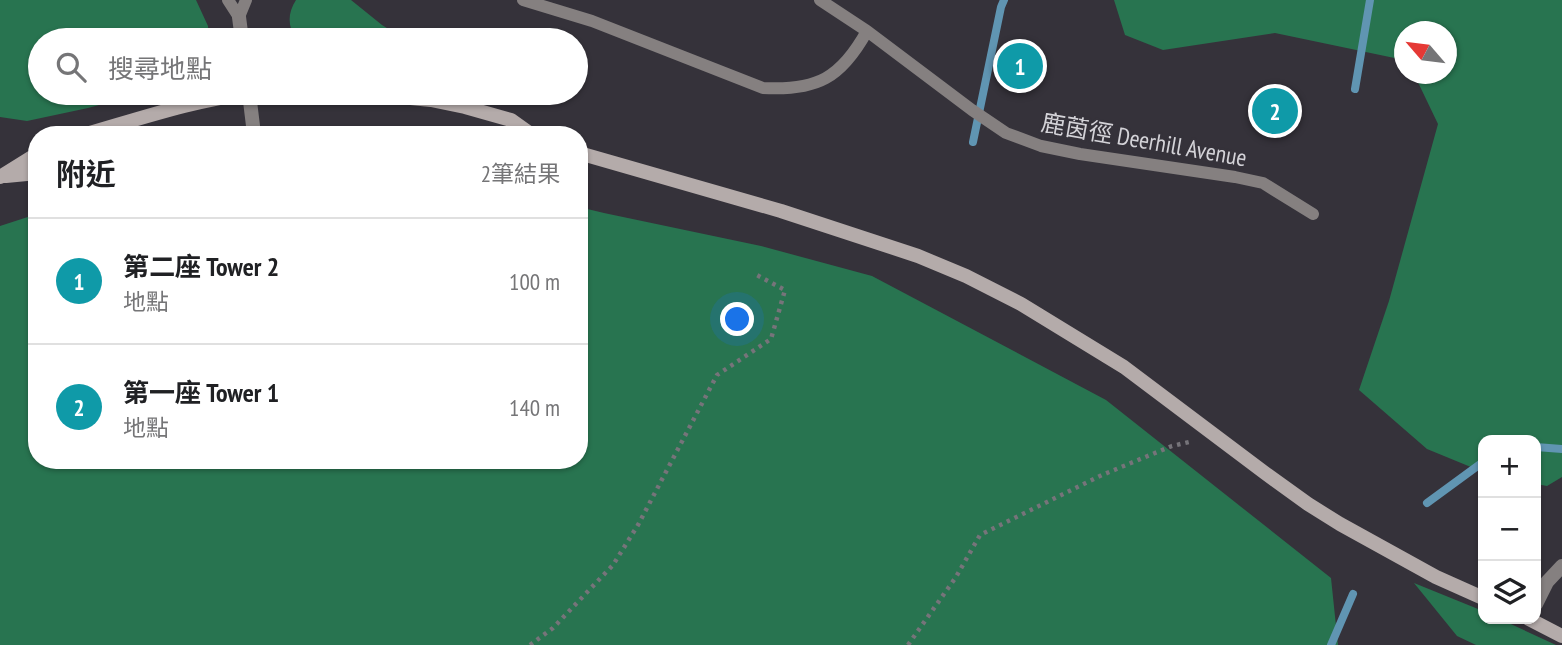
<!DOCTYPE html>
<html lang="zh-TW">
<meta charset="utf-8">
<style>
body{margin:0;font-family:"PT Sans Narrow","Noto Sans TC",sans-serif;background:#f6f6f6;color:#202124}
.controls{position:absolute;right:21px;bottom:21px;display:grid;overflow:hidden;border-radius:14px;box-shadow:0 2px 5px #0004}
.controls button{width:63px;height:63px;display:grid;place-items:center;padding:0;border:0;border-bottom:2px solid #e0e0e0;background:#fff;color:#202124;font:35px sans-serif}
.compass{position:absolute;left:1394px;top:21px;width:63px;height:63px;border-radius:50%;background:#fff;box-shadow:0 2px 5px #0004;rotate:298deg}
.you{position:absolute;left:738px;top:320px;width:24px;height:24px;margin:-18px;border:5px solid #fff;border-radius:50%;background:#1a73e8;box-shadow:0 0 0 10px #1a73e833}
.badge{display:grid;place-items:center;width:46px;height:46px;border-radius:50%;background:#ea580c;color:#fff;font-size:23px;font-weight:700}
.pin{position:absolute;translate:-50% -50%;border:4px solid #fff;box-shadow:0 2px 7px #0006}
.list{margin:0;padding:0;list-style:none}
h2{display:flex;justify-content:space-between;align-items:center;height:91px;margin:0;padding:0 28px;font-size:30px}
h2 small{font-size:23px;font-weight:400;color:#757577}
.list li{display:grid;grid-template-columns:46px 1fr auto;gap:21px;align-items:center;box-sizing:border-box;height:126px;padding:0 28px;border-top:2px solid #e0e0e0}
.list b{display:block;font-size:26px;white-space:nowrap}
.list p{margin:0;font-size:23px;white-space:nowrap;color:#757577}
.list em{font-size:23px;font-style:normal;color:#757577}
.icon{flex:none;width:38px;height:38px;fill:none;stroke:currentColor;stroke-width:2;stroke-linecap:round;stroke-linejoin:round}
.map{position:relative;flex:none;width:1562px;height:645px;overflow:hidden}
.search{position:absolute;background:#fff;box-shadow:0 2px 5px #0004;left:28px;top:28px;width:560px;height:77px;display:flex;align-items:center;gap:18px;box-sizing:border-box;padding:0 24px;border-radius:38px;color:#757577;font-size:26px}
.panel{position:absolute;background:#fff;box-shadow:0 2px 5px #0004;left:28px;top:126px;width:560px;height:343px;border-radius:28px}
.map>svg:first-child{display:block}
.forest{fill:#287450}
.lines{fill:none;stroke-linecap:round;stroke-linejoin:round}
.stream{stroke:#6095b2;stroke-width:8}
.path{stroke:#76747a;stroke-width:4.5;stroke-dasharray:3.5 5;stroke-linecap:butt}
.lane{stroke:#858080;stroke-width:12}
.street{stroke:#858080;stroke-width:14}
.secondary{stroke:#b4abaa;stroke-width:14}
.labels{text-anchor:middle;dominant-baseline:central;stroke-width:5;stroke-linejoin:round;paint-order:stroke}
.street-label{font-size:24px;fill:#d4d3d8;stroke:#35323a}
</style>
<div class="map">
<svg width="1562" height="645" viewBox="0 0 1562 645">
<rect width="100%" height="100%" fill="#35323a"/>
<path class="forest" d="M0,0H196L208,26L209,40H40V93H143L88,108L27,121L0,117Z
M296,0H351L382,25L406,40H296C288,26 287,14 296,0Z
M1114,0H1562V477L1547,486L1536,484V440H1483V472L1427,449L1359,390L1389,301L1438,124L1414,74H1446V32H1404V60L1275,33L1163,50L1125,35Z
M579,207L604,213L761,246L872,276L1106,400L1331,578L1338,645H0V226L37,214V460H579Z
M1414,583L1483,611V619H1500L1556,645H1476L1457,636Z"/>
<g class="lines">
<path class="stream" d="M1355,89L1370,0
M973,142L1001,7L1004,0
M1536,447L1562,449
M1427,503L1483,462
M1331,645L1353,594"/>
<path class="path" d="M530,645L553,628L613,565L638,525L717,375L771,339L785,290L753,273
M908,645L956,577L980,535L1102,475L1172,446L1189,442"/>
<path class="lane" d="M228,0L239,17
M523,0L592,21L763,88C817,91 841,78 867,31
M820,0L867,31L972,110L1006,133L1041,146L1080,154L1235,177L1263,183L1313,214
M239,17L246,0"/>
<path class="street" d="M239,17L242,40
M249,93L254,134
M1536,604L1547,582L1562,566"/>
<path class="secondary" d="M360,93L431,100L465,107L511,120L532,135
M83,135C139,119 194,100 251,93
M249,135L317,133L343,135
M579,153L781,211L918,256L966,276L1021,304L1124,367L1265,473L1308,504L1340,524L1436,577L1483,598
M6,176L37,173
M0,177L37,154
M1529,619L1562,636"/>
</g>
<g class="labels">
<g class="street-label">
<text transform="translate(1144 140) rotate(10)">鹿茵徑 Deerhill Avenue</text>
</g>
</g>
</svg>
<div class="controls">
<button>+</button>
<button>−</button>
<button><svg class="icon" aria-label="layers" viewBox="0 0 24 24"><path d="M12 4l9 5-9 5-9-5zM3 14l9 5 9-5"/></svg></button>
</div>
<svg class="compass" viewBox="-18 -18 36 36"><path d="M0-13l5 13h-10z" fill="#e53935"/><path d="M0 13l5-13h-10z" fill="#757577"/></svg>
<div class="you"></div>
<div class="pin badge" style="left:1020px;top:66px;background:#0f9aa8">1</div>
<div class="pin badge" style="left:1275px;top:111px;background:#0f9aa8">2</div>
<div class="search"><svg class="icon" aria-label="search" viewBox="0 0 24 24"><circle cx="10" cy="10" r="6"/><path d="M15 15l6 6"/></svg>搜尋地點</div>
<section class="panel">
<h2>附近<small>2筆結果</small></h2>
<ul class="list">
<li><span class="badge" style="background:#0f9aa8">1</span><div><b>第二座 Tower 2</b><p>地點</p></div><em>100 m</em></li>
<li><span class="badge" style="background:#0f9aa8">2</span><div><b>第一座 Tower 1</b><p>地點</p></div><em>140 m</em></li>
</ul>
</section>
</div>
